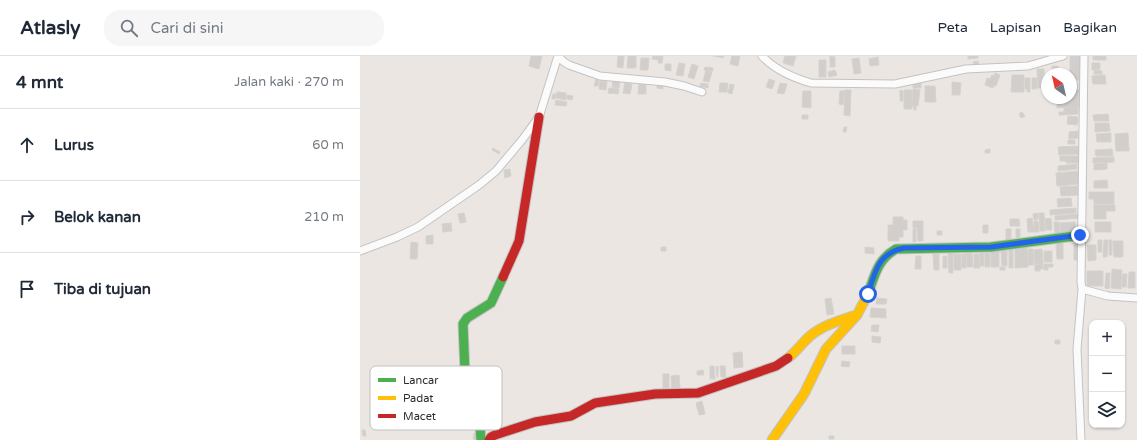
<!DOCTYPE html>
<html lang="id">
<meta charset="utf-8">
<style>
body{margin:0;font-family:"Varela Round",sans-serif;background:#f6f6f7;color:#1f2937}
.controls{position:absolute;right:12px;bottom:12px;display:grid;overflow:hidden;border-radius:8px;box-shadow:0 1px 3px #0004}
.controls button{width:36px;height:36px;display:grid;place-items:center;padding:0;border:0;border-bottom:1px solid #e0e1e3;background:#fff;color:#1f2937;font:20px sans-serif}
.compass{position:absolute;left:681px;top:12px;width:36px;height:36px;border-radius:50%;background:#fff;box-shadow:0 1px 3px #0004;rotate:326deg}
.stop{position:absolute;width:12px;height:12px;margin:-9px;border:3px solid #2563eb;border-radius:50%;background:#fff}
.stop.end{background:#2563eb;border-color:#fff;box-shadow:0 1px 4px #0008}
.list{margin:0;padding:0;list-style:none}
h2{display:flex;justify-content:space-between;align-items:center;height:52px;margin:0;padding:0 16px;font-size:17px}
h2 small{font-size:13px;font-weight:400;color:#747a83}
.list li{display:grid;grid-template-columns:26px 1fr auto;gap:12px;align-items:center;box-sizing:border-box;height:72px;padding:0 16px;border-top:1px solid #e0e1e3}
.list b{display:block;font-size:15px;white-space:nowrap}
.list em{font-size:13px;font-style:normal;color:#747a83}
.icon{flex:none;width:22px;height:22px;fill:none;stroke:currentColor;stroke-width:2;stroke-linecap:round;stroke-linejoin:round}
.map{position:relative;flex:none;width:777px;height:384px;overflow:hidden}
header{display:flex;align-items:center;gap:24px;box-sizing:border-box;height:56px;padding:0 20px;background:#fff;border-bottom:1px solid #e0e1e3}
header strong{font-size:19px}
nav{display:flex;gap:22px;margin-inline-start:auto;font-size:14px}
.search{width:280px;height:36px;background:#f6f6f7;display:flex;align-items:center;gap:10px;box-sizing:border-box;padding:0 14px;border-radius:16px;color:#747a83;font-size:15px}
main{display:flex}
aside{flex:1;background:#fff}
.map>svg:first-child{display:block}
.building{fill:#d1cecb;stroke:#d6d2ce}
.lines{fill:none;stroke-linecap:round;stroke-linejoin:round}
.street-casing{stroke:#c4c3c3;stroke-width:9}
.fast-casing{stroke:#c4c3c3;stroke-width:11}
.slow-casing{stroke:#c4c3c3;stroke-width:11}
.jam-casing{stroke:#c4c3c3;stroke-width:11}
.street{stroke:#fcfbfb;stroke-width:7}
.fast{stroke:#4caf50;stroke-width:9}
.slow{stroke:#ffc107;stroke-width:9}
.jam{stroke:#c62828;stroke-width:9}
.route{stroke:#2563eb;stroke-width:5}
.key{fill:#fff;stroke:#c0c0c0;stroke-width:1}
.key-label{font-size:11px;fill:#2c2c2c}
</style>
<header>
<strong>Atlasly</strong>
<div class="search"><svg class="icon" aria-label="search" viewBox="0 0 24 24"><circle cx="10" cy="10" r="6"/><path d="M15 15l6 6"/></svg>Cari di sini</div>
<nav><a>Peta</a><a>Lapisan</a><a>Bagikan</a></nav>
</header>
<main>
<aside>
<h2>4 mnt<small>Jalan kaki · 270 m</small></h2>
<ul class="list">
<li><svg class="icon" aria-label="ahead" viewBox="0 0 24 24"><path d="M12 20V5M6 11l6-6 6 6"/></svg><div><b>Lurus</b></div><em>60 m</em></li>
<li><svg class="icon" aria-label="right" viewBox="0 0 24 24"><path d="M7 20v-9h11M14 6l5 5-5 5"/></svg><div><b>Belok kanan</b></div><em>210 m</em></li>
<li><svg class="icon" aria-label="arrive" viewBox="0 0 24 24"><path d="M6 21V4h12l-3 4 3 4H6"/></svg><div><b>Tiba di tujuan</b></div></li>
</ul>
</aside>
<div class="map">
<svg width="777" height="384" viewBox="0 0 777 384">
<rect width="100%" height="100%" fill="#ebe6e2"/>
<path class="building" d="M171,0H182L179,13L169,10Z
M258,0H264L263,12L257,11Z
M268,0H276V12H267Z
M293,0H303L302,7H298L299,4L292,3Z
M353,0H364L363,2Z
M372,0H380L378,10L370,8Z
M425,0H436L433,10L423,7Z
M470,0L475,1V11H470Z
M608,0H618V2L608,3Z
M710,0H720V24H711V18H707V16H710Z
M733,0H746V4H733Z
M518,1L519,9L510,10L509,3Z
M281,2H289L288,14H280Z
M499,2L501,17L494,18L492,3Z
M459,4H466V21H459Z
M618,5L619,10L614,11L613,6Z
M319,7L325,8L323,20L316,19Z
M732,7H740V13L732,14Z
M305,8H311V15L305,14Z
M332,8L338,10L334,23L328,21Z
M692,10H698V18H692Z
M345,11L353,12V15L344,14Z
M677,13H684L685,32H678Z
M346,14L352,16L349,26L343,25Z
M475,14L477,19L469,21L468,16Z
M734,14L742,15V18H734Z
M635,17L640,19L636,30H634L633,32L625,29L627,22L630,23L632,19L634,20Z
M652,19H664V36H651Z
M745,19L746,28H733L732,20Z
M665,22H670V36H667V33H665Z
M672,22H677V33H672Z
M236,23L239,24L238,30H234Z
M253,23L260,24L259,32L252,31Z
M409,23L415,25L412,33L406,31Z
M240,25L247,26L246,34L239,33Z
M265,26L272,28L270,38L263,37Z
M553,26H561V32H553Z
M592,26L601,27L600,39H592Z
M713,26L717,27V34L712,33Z
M341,27L348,28V32L340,30Z
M360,27H368L367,36H359Z
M420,27L427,28L424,38L417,37Z
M279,28L286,29V38H278Z
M370,28L374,29L372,38L368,37Z
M297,29H303V33L297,32Z
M565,30H575L576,46H565Z
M249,32L259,33L258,38L248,37Z
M553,33L560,34L558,50H556V54H554V50H552Z
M485,34H491L490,60L484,59Z
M540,34L543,35V45H540Z
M544,34H552V53H544Z
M711,34H719V51L697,52V47H702V42H711Z
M443,35H451V52L442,51Z
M480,35H485L483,49L479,48Z
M197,36L206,37V44L196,42Z
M193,38H196L195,43H192Z
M207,39L213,40L212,44L207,43Z
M196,44L207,46L206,50L195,49Z
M718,51V58L699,59V56H704V52Z
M662,56L665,60L661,62L659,58Z
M748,58L749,65H734L733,59Z
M442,59H448V63H442Z
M708,60L718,61L717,69L707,68Z
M735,67H749L750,75L735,76Z
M484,71H487L486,76H483Z
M718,75V82L709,83V76Z
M751,77V86H737L736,78Z
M768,77L769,95H756L755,78Z
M708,84H715V88H708Z
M721,90V98L699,99L698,91Z
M133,92L140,96L139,98L132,94Z
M630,93V97H625V94Z
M752,93L753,100H736L735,94Z
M700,100H718L719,107H706V105H700Z
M754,101V106L733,107V102Z
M747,107V113L734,114V108Z
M717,108V113L698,115V110Z
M150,113L151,120L145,122L144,114Z
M718,115L719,128L697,130L696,117Z
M747,124L748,132H734V125Z
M718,130V139L701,140L700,131Z
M729,136H754V148H734V143H729Z
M711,142L712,150L698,151L697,143Z
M734,149H755V155H746V163H734Z
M716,152V157L690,159V154Z
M104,157L106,166L100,167L98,158Z
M678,157V163L674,164L673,158Z
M679,157H684L685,175H680Z
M719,158V162L695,164V160Z
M533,161H543V164H547V174H543V181H539V185H528V169H533Z
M672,162L674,176H668L667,163Z
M691,162L692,174H686L685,163Z
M650,163H659L660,170H650Z
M553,165H563V185H558L557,172H553Z
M674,165H678L679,176H674Z
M694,166H699L700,178H695Z
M715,166L716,177L701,178L700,167Z
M735,166H751V176H735Z
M91,167L92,175L83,176L82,168Z
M623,169H628V177H623Z
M553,173H556V186H553Z
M646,173H651V184H646Z
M656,173H660V181L656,182Z
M577,175H582V179H577Z
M73,179V188H66V180Z
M738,184H742V196H738Z
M744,184H748L747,201H743Z
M749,184H752V199H749Z
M753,185H763V201H754Z
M51,186L58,187L57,203H50Z
M696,187H703V203H697Z
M714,188H719L720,204H714Z
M727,189H736V204L728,205Z
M301,191H306V195H301Z
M505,191L514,192V198L505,197Z
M655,192H667L668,211L655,212Z
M668,193H673L674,209H668Z
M682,193L683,208H675L674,194Z
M631,194H639V211H631Z
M649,194H653V212H649Z
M641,195H647V210H642Z
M684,195H692V206H684Z
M588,197H593V217H589Z
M606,197H612L613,211H607Z
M620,197H624V210H620Z
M625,197H630V211H625Z
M573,198H579V214H574Z
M594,198H601V214H594Z
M602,198H606V212H602Z
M614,198H619L620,212H614Z
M556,200H561V213H555Z
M583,200H587V212H583Z
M683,208V213H680V215H675V209Z
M684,208H688V214H684Z
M688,208H693V211H688Z
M640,211H645V214H640Z
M752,213L762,214L761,233L751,232Z
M727,215H743V230H727Z
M769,216H775V232H768Z
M746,217H750L749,233L745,232Z
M763,218H767L766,231H762Z
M471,242L474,258L467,259L465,243Z
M517,242L527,243L526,248H516Z
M511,252L526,253V262L510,261Z
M512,269H519L518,276L511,275Z
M512,280L521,281L520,287L512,286Z
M695,284H700V288H695Z
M482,290H495V298H482Z
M382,296L383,311L374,312L373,297Z
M482,305L490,306L489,311L481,310Z
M350,310H354L355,323H350Z
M358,310V321H357L356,311Z
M360,310H365L366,321H361Z
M343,314L344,319H337V315Z
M303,318H309V332H303Z
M319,319L320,332L312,333L311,320Z
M342,345L345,358L339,359L336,347Z
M2,374H5L6,380H3Z
M114,377L120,379L119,384L113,383Z
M469,380H474V383H469Z"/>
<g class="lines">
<g class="street-casing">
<path id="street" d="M198,0L204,6L209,9L240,20L305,26L324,30L342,36
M402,0C415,14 434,22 451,27L535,28L606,13L668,10L703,0
M724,0L721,226L722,233L748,240L777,242
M0,195L37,181L58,171L119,129L136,115L162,84L179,61L198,0
M721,384L717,293L722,233"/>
</g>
<g class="fast-casing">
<path id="fast" d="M508,238C515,219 517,204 536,193L631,191L722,179
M121,384L118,344L114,333L108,325L105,317L103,268L107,262L131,247L143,221"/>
</g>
<g class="slow-casing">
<path id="slow" d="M428,302C437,295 442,287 450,280C463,269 481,264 496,259
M412,384L444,338L466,293L497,259L508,238"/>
</g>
<g class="jam-casing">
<path id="jam" d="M143,221L159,185L179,61
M129,384L131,381L135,379L175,366L211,360L235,347L295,338L338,337L416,310L428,302"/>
</g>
<use href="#street" class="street"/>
<use href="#fast" class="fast"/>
<use href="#slow" class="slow"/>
<use href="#jam" class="jam"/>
</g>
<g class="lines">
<path class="route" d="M508,238C515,216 518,197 544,192L631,191L720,179"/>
</g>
<rect x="10" y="310" width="132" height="64" rx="6" class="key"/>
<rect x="18" y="322" width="18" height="4" fill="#4caf50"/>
<rect x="18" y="340" width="18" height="4" fill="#ffc107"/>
<rect x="18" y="358" width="18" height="4" fill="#c62828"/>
<g class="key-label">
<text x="43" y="328">Lancar</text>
<text x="43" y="346">Padat</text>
<text x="43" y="364">Macet</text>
</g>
</svg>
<div class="controls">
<button>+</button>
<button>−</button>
<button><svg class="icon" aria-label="layers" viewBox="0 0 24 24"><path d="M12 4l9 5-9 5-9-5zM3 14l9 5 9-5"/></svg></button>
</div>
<svg class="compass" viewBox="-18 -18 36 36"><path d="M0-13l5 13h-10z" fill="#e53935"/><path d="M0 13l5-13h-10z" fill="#747a83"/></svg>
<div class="stop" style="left:508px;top:238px"></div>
<div class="stop end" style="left:720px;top:179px"></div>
</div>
</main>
